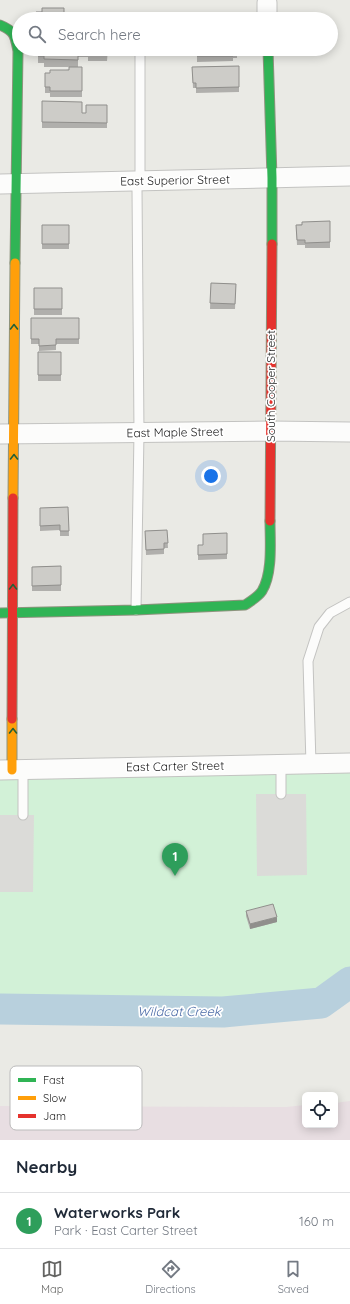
<!DOCTYPE html>
<meta charset="utf-8">
<style>
body{margin:0;font-family:Quicksand,sans-serif;background:#f2f2f3;color:#1f2937}
.controls{position:absolute;right:12px;bottom:12px;display:grid;overflow:hidden;border-radius:6px;box-shadow:0 2px 10px #0003}
.controls button{width:36px;height:36px;display:grid;place-items:center;padding:0;border:0;border-bottom:1px solid #e0e1e3;background:#fff;color:#1f2937;font:20px sans-serif}
.you{position:absolute;left:211px;top:476px;width:14px;height:14px;margin:-10px;border:3px solid #fff;border-radius:50%;background:#1a73e8;box-shadow:0 0 0 6px #1a73e833}
.badge{display:grid;place-items:center;width:26px;height:26px;border-radius:50%;background:#646462;color:#fff;font-size:13px;font-weight:700}
.pin{position:absolute;translate:-50% -33px;filter:drop-shadow(0 1px 2px #0008)}
.pin::after{content:'';position:absolute;top:21px;width:14px;height:12px;background:inherit;clip-path:polygon(0 0,100% 0,50% 100%)}
.list{margin:0;padding:0;list-style:none}
h2{display:flex;justify-content:space-between;align-items:center;height:52px;margin:0;padding:0 16px;font-size:17px}
h2 small{font-size:13px;font-weight:400;color:#747a83}
.list li{display:grid;grid-template-columns:26px 1fr auto;gap:12px;align-items:center;box-sizing:border-box;height:56px;padding:0 16px;border-top:1px solid #e0e1e3}
.list b{display:block;font-size:15px;white-space:nowrap}
.list p{margin:0;font-size:13px;white-space:nowrap;color:#747a83}
.list em{font-size:13px;font-style:normal;color:#747a83}
.icon{flex:none;width:22px;height:22px;fill:none;stroke:currentColor;stroke-width:2;stroke-linecap:round;stroke-linejoin:round}
.map{position:relative;flex:none;width:350px;height:1140px;overflow:hidden}
.search{position:absolute;background:#fff;box-shadow:0 2px 10px #0003;left:12px;right:12px;top:12px;height:44px;display:flex;align-items:center;gap:10px;box-sizing:border-box;padding:0 14px;border-radius:22px;color:#747a83;font-size:15px}
.sheet{height:108px;background:#fff}
nav{display:flex;justify-content:space-around;align-items:center;box-sizing:border-box;height:56px;border-top:1px solid #e0e1e3;background:#fff;font-size:11px;color:#747a83}
nav a{display:grid;justify-items:center;gap:2px}
nav .on{color:#646462}
.map>svg:first-child{display:block}
.industrial{fill:#e8dee2}
.park{fill:#d2f1d7}
.parking{fill:#dbdbd8}
.lines{fill:none;stroke-linecap:round;stroke-linejoin:round}
.river{stroke:#b8d0dd;stroke-width:31}
.lane-casing{stroke:#c3c3c1;stroke-width:11}
.street-casing{stroke:#c3c3c1;stroke-width:21}
.fast-casing{stroke:#8e947e;stroke-width:11}
.slow-casing{stroke:#8e947e;stroke-width:11}
.jam-casing{stroke:#8e947e;stroke-width:11}
.lane{stroke:#fcfcfb;stroke-width:9}
.street{stroke:#fcfcfb;stroke-width:19}
.fast{stroke:#30b455;stroke-width:9}
.slow{stroke:#ff9f0a;stroke-width:9}
.jam{stroke:#e5322d;stroke-width:9}
.wall{fill:#b0afac}
.shaded-wall{fill:#908f8c}
.building{fill:#cdccc8;stroke:#908f8c}
.oneway{stroke:#256036}
.labels{text-anchor:middle;dominant-baseline:central;stroke-width:3.5;stroke-linejoin:round;paint-order:stroke}
.street-label{font-size:12px;fill:#1c1c1c;stroke:#fff}
.water-label{font-size:13px;font-style:italic;fill:#4c6ca8;stroke:#fff}
.key{fill:#fff;stroke:#bbb;stroke-width:1}
.key-label{font-size:11px;fill:#1c1c1c}
</style>
<div class="map">
<svg width="350" height="1140" viewBox="0 0 350 1140">
<rect width="100%" height="100%" fill="#eaeae5"/>
<path class="industrial" d="M350,1101V1140H0V1106L286,1107L305,1105V1125H335V1103Z"/>
<path class="park" d="M350,763V982L321,1003L223,1012L0,1009V770Z"/>
<path class="parking" d="M256,794H306L307,875L257,876Z
M0,815H34L33,892H0Z"/>
<g class="lines">
<path class="river" d="M0,1009L223,1012L321,1003L350,982"/>
<g class="lane-casing">
<path id="lane" d="M136,610L139,433L137,189L140,181V49
M281,764V794
M311,764L308,661L319,627L330,613L350,602
M23,769V815"/>
</g>
<g class="street-casing">
<path id="street" d="M267,3V19
M0,184L350,176
M0,434L270,431L350,432
M0,770L350,763"/>
</g>
<g class="fast-casing">
<path id="fast" d="M0,25C15,31 15,36 18,51L15,263
M268,49L272,178V244
M0,613L136,610L245,605C251,601 258,597 262,591C273,573 270,541 270,521"/>
</g>
<g class="slow-casing">
<path id="slow" d="M13,498L15,263
M12,770V719"/>
</g>
<g class="jam-casing">
<path id="jam" d="M270,521L272,244
M12,719L13,498"/>
</g>
<use href="#lane" class="lane"/>
<use href="#street" class="street"/>
<use href="#fast" class="fast"/>
<use href="#slow" class="slow"/>
<use href="#jam" class="jam"/>
</g>
<path class="wall" d="M38,49H108L107,61H88V57H78V67H44V63H38Z
M197,49H237V58H233V61L197,62Z
M239,66V92L196,93V88H193L192,67Z
M82,67V97H50V93H45V73H50Z
M42,101L82,113H86L107,105V128H42Z
M330,221V248H305V245H297L296,225Z
M42,225H69V249H42Z
M211,283L236,284L235,309H210Z
M34,288H62V315H34Z
M31,318H79V344H56V350L39,351V344H31Z
M38,352H61V381H38Z
M68,507L69,536H60V530L40,531V508Z
M167,530L168,548H164V554L146,555L145,531Z
M198,545L227,554V559L198,560Z
M61,566V591H32V567Z
M246,911L277,922L250,929L246,916Z"/>
<path class="shaded-wall" d="M277,917V922L250,929V924Z"/>
<path class="building" d="M42,8H64V19H69H36V12H42Z
M38,49H108L107,54H88V50H78V60L44,59V56H38Z
M197,49H237V53H233V56H197Z
M239,66V87L196,88V83H193L192,67Z
M69,67H82V91H50V87H45V73H50V70H69Z
M42,101L82,102V113H86V105H107V123L42,122Z
M330,221V242L305,243V240H297L296,225H302V222Z
M42,225H69V244H42Z
M211,283L236,284L235,304L210,303Z
M34,288H62V309H34Z
M31,318H79V339H56V345L39,346V339H31Z
M38,352H61V375H38Z
M68,507L69,531H60V525L40,526V508Z
M167,530L168,543H164V549L146,550L145,531Z
M227,533V554L198,555V545H203V534Z
M61,566V585L32,586V567Z
M273,904L277,917L250,924L246,911Z"/>
<defs><path id="oneway-chevron" d="M-2-3.5L2.5 0L-2 3.5" fill="none" stroke-width="1.6" stroke-linecap="round" stroke-linejoin="round"/></defs>
<g class="oneway">
<use href="#oneway-chevron" transform="translate(14 327) rotate(-90)"/>
<use href="#oneway-chevron" transform="translate(14 457) rotate(-90)"/>
<use href="#oneway-chevron" transform="translate(13 587) rotate(-90)"/>
<use href="#oneway-chevron" transform="translate(13 731) rotate(-90)"/>
</g>
<g class="labels">
<g class="street-label">
<text transform="translate(175 180) rotate(-1)">East Superior Street</text>
<text transform="translate(270 386) rotate(-90)">South Cooper Street</text>
<text transform="translate(175 432) rotate(-1)">East Maple Street</text>
<text transform="translate(175 766) rotate(-1)">East Carter Street</text>
</g>
<g class="water-label">
<text x="179" y="1011">Wildcat Creek</text>
</g>
</g>
<rect x="10" y="1066" width="132" height="64" rx="6" class="key"/>
<rect x="18" y="1078" width="18" height="4" fill="#30b455"/>
<rect x="18" y="1096" width="18" height="4" fill="#ff9f0a"/>
<rect x="18" y="1114" width="18" height="4" fill="#e5322d"/>
<g class="key-label">
<text x="43" y="1084">Fast</text>
<text x="43" y="1102">Slow</text>
<text x="43" y="1120">Jam</text>
</g>
</svg>
<div class="controls">
<button><svg class="icon" aria-label="locate" viewBox="0 0 24 24"><circle cx="12" cy="12" r="6"/><path d="M12 2v4M12 18v4M2 12h4M18 12h4"/></svg></button>
</div>
<div class="you"></div>
<div class="pin badge" style="left:175px;top:876px;background:#2e9e5b">1</div>
<div class="search"><svg class="icon" aria-label="search" viewBox="0 0 24 24"><circle cx="10" cy="10" r="6"/><path d="M15 15l6 6"/></svg>Search here</div>
</div>
<section class="sheet">
<h2>Nearby<small></small></h2>
<ul class="list">
<li><span class="badge" style="background:#2e9e5b">1</span><div><b>Waterworks Park</b><p>Park · East Carter Street</p></div><em>160 m</em></li>
</ul>
</section>
<nav>
<a class="on"><svg class="icon" aria-label="map" viewBox="0 0 24 24"><path d="M3 6l6-2 6 2 6-2v14l-6 2-6-2-6 2zM9 4v14M15 6v14"/></svg>Map</a>
<a><svg class="icon" aria-label="directions" viewBox="0 0 24 24"><path d="M12 3l9 9-9 9-9-9zM9 14v-3h6M13 9l2 2-2 2"/></svg>Directions</a>
<a><svg class="icon" aria-label="saved" viewBox="0 0 24 24"><path d="M7 4h10v16l-5-4-5 4z"/></svg>Saved</a>
</nav>
